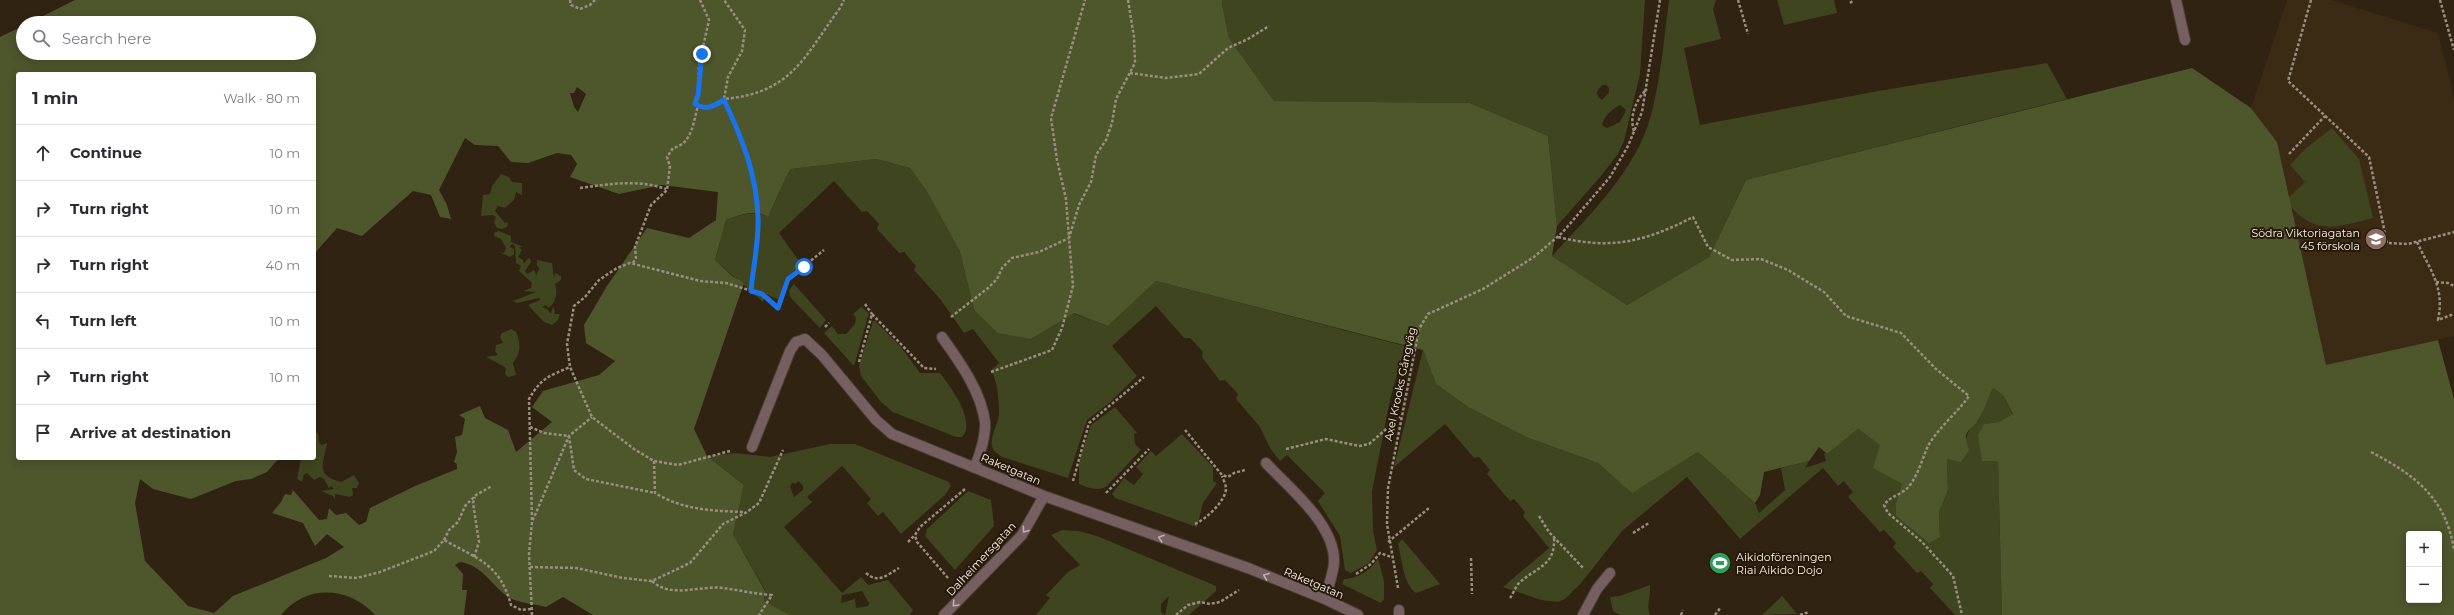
<!DOCTYPE html>
<meta charset="utf-8">
<style>
body{margin:0;font-family:Montserrat,sans-serif;background:#f2f2f3;color:#2b2b33}
.controls{position:absolute;right:12px;bottom:12px;display:grid;overflow:hidden;border-radius:4px;box-shadow:0 2px 10px #0003}
.controls button{width:36px;height:36px;display:grid;place-items:center;padding:0;border:0;border-bottom:1px solid #e1e1e2;background:#fff;color:#2b2b33;font:20px sans-serif}
.stop{position:absolute;width:12px;height:12px;margin:-9px;border:3px solid #1a73e8;border-radius:50%;background:#fff}
.stop.end{background:#1a73e8;border-color:#fff;box-shadow:0 1px 4px #0008}
.list{margin:0;padding:0;list-style:none}
h2{display:flex;justify-content:space-between;align-items:center;height:52px;margin:0;padding:0 16px;font-size:17px}
h2 small{font-size:13px;font-weight:400;color:#7c7c81}
.list li{display:grid;grid-template-columns:26px 1fr auto;gap:12px;align-items:center;box-sizing:border-box;height:56px;padding:0 16px;border-top:1px solid #e1e1e2}
.list b{display:block;font-size:15px;white-space:nowrap}
.list em{font-size:13px;font-style:normal;color:#7c7c81}
.icon{flex:none;width:22px;height:22px;fill:none;stroke:currentColor;stroke-width:2;stroke-linecap:round;stroke-linejoin:round}
.map{position:relative;flex:none;width:2454px;height:615px;overflow:hidden}
.search{position:absolute;background:#fff;box-shadow:0 2px 10px #0003;left:16px;top:16px;width:300px;height:44px;display:flex;align-items:center;gap:10px;box-sizing:border-box;padding:0 14px;border-radius:22px;color:#7c7c81;font-size:15px}
.panel{position:absolute;background:#fff;box-shadow:0 2px 10px #0003;left:16px;top:72px;width:300px;height:388px;border-radius:4px}
.map>svg:first-child{display:block}
.built{fill:#3c2b14}
.green{fill:#3e451f;fill-rule:evenodd}
.forest{fill:#4e562c;fill-rule:evenodd}
.lines{fill:none;stroke-linecap:round;stroke-linejoin:round}
.service-casing{stroke:#4c4030;stroke-width:12}
.minor-casing{stroke:#4c4030;stroke-width:12}
.path{stroke:#998f81;stroke-width:2.5;stroke-dasharray:3 2;stroke-linecap:butt}
.service{stroke:#755f61;stroke-width:10}
.minor{stroke:#755f61;stroke-width:10}
.oneway{stroke:#bfb0ab}
.route{stroke:#1a73e8;stroke-width:5}
.labels{text-anchor:middle;dominant-baseline:central;stroke-width:4;stroke-linejoin:round;paint-order:stroke}
.poi-label{font-size:11px;fill:#fbf3e8;stroke:#261909;text-anchor:end}
.street-label{font-size:11px;fill:#fbf3e8;stroke:#261909}
</style>
<div class="map">
<svg width="2454" height="615" viewBox="0 0 2454 615">
<rect width="100%" height="100%" fill="#302312"/>
<path class="built" d="M2287,0H2331L2438,33L2454,98V336L2326,366L2277,142L2251,108Z"/>
<path class="green" d="M1223,0H1645L1640,74L1624,141L1618,154L1601,176L1557,226L1548,136L1470,103L1274,101L1229,38L1222,4ZM1602,85H1606L1609,88V92L1602,100L1598,97L1597,92ZM1620,105L1626,110L1620,122L1607,128L1602,125C1604,116 1612,109 1620,105Z
M1669,0H1716L1713,9L1721,39L1684,48L1700,125L1878,91L2047,63L2067,99L1746,180L1709,257L1627,305L1552,256C1590,214 1636,171 1651,115C1661,78 1664,38 1669,0Z
M1777,0H1834L1837,13L1784,25Z
M2332,128L2359,159L2373,218C2352,223 2326,233 2306,220C2298,215 2291,207 2285,201L2305,182L2290,165L2305,149Z
M876,159L910,168L926,190L960,252L974,310L1031,339L1073,313L1108,326L1156,281L1405,346L1390,400L1372,491L1373,531L1377,550L1369,563L1351,573L1345,570L1340,536L1318,501L1325,493L1287,455L1280,461L1270,448L1260,427L1236,399L1238,394L1225,380L1220,381L1202,357L1203,352L1190,338H1184L1156,306L1112,346L1137,376L1109,403L1087,420L1068,478L1002,457L994,451C987,439 998,426 999,414C999,400 998,383 991,370L999,363L973,329L964,333L940,299L914,270L916,266L904,252L899,253L877,229L879,224L867,211L862,212L834,181L779,233L801,264L785,279L779,300L766,294L763,302C747,287 731,275 715,260L726,220C739,215 755,210 768,217C772,209 788,171 791,169Z
M501,174L509,177L512,182L522,183V195L516,192L514,200L505,208L498,206L495,211L505,223L508,222L507,227L502,229L497,228L494,223L496,217L493,215L481,216L483,195L490,194L492,186Z
M499,231L511,236V242L523,247H519L522,250L518,257L523,260L524,264L528,258L530,259L531,262L525,271L528,274L533,270L535,271L536,276L539,269L537,265V260L552,263L554,278L555,273L561,276V280L555,284C558,293 556,301 549,308L546,305L542,307L547,309L551,314L552,309L554,307L555,314H560L558,320L552,325L544,322L528,305L540,300L539,298L517,303L513,301L536,292L523,291L531,288L532,283L519,271L521,266L516,263L515,246L512,244L510,247L514,249V254L510,257L499,252L504,253L506,248L501,239L494,236V233Z
M794,284L826,320L820,328L790,297L789,290Z
M861,307L869,313L854,366L824,333L832,326L838,334H846L855,324L856,318L853,314Z
M873,321H875L901,347L920,373H940C950,386 977,422 962,437H956L893,412L881,402L861,376L859,366Z
M511,329L516,332C521,344 521,352 513,363L516,375L508,377L505,374L506,369L505,367L486,357L498,355L495,351L496,345L503,343L500,337L502,333Z
M1423,350L1436,384L1468,407L1526,437L1598,463L1632,492L1698,452L1755,503L1759,513L1785,490L1781,468L1809,461L1805,468L1826,461L1824,453L1827,454L1858,429L1881,445L1874,468L1902,484L1896,503V516L1912,528L1940,537L1939,512L1948,490L1947,459L1965,441L1970,428L1979,420L1992,387L2003,395L2013,415L1999,422L1984,424L1998,460L2002,615H1955L1930,588L1933,584L1921,571L1917,573L1893,547L1896,543L1884,530L1880,532L1848,497L1853,492L1844,481L1838,486L1823,468L1740,539L1687,477L1623,530L1582,582L1565,599L1558,602L1541,600L1503,587L1549,548L1523,516L1525,512L1514,499L1510,501L1487,474L1490,470L1479,457L1474,458L1445,424L1394,467Z
M1115,407L1137,433L1134,434L1135,444L1141,450L1107,486C1097,492 1089,488 1079,484V461L1091,425Z
M314,432L318,433L319,442L322,445L327,443C324,463 314,475 341,482L354,475L359,483L357,488H352L353,495L350,497L335,494V499L333,496L321,491L334,489L331,486L329,488L324,479L320,477L314,480L307,473L304,474L302,482L297,479L301,458H314Z
M1182,434L1213,467V481L1217,483L1203,503L1197,527L1115,498L1112,494L1124,478L1134,485L1143,474L1136,467L1151,451L1156,456Z
M830,444H855L949,482L951,486L945,495L901,534L883,512L878,516L867,503L871,499L842,466L807,497L812,502L784,527L842,593L861,577L868,585L888,580L913,610L910,615H790L764,601L765,590L733,534L744,485L707,456L735,453L770,457ZM798,481L803,486V490L794,497L790,487L792,483L796,484ZM862,591L869,603L868,606L856,608L855,599L841,603L842,595Z
M968,491L991,500L994,526L955,570L925,536L927,529Z
M1062,530L1078,531L1097,536L1216,586V591L1189,615H1036L1050,598L1046,595L1068,572L1080,565L1051,535ZM1169,596L1165,615L1161,612V604Z
M1402,539L1440,584L1416,593C1403,584 1402,559 1398,544Z
M1378,558L1384,581V599L1381,603L1342,584L1344,579C1357,579 1372,570 1378,558Z
M1650,585C1651,595 1646,606 1650,615H1620L1613,611L1610,597L1620,596Z
M1782,596L1797,614L1762,615Z"/>
<path class="forest" d="M75,0H1223L1222,4L1229,38L1274,101L1470,103L1548,136L1557,226L1552,256L1627,305L1709,257L1746,180L2192,68L2251,108L2277,142L2326,365L2438,340L2454,399V615H2002L1998,461H1982L1978,435L1984,424L1999,422L2013,414L2003,395L1993,388C1988,397 1985,408 1980,417C1973,432 1960,428 1969,450L1961,462L1947,459L1948,490L1939,512L1940,537L1929,543L1896,516V503L1902,484L1873,468L1880,445L1858,429L1827,454L1819,447L1809,461L1764,472L1760,495L1755,503L1698,452L1632,493L1598,463L1526,437L1468,407L1436,384L1423,350L1156,281L1108,326L1074,313L1031,339L998,333L974,310L960,252L926,190L910,168L876,159L791,169C788,171 772,209 768,217C756,209 739,215 726,220L715,260L732,276L744,283L694,429L707,456L744,485L733,534L765,591L764,601L790,615H593L563,597L546,607C535,604 519,603 510,598C491,586 483,565 460,562L455,565L463,574L462,590H467L464,615H375C349,586 306,584 281,615H0V37L23,26V53H309V23H29ZM18,74H314V254L337,228L362,236L413,191L431,195L440,217L451,219L447,205L439,190L465,138L475,145L498,146L511,162L528,163L557,153L571,155L577,164L570,177L619,194L662,185L718,192L716,220L689,238L647,228L607,286L584,325L586,343L615,361L599,375L543,391L532,407L552,422L516,452L508,430L485,418L480,406L459,415L465,419L462,435L455,437L457,452L454,462L457,464V469L415,486L370,508L366,522L359,525L346,513L336,515L329,508L327,519L319,520L293,490L291,495L285,494L281,502L272,513L303,523L315,546L327,534L344,547L326,558L233,596L214,613L188,606L145,561L135,503L140,479L153,489L191,499L236,481L251,479L267,472L279,458H18ZM577,87L586,94L578,112L574,107L570,93H574ZM2409,534H2439V600H2409Z"/>
<g class="lines">
<g class="service-casing">
<path id="service" d="M2176,0L2185,40
M942,337C959,361 981,391 985,422C986,436 980,454 975,467
M1266,463C1290,489 1336,525 1334,563C1333,575 1328,587 1325,599
M1399,615V610
M1583,615L1597,589L1610,573"/>
</g>
<g class="minor-casing">
<path id="minor" d="M752,447L790,351L796,342L805,339L822,355L876,420L892,434L1044,496L1248,568L1325,599L1358,615
M944,615L1022,535L1044,496"/>
</g>
<path class="path" d="M570,0L571,5L580,9L590,5L595,0
M700,0L709,20L699,65L698,95L695,104C706,111 714,106 724,99L728,77L742,51L745,30L724,0
M1738,0L1748,34
M2311,0L2288,81L2369,157L2387,243L2408,244L2454,232
M2440,0L2454,50
M1850,3L1854,0
M1130,73L1166,78L1199,74L1228,48L1248,39L1269,26
M1634,131C1629,117 1636,99 1647,89
M2289,154L2325,116
M580,188C610,184 637,179 666,189
M1558,237C1610,250 1645,242 1693,217L1708,247L1732,260L1761,259L1788,270L1824,292L1846,316L1901,333L1936,369L1969,396C1957,413 1938,428 1928,446C1922,459 1919,473 1910,485C1903,495 1891,495 1884,505L1888,513L1922,542L1953,576L1962,615
M2417,242C2430,270 2445,287 2438,320L2454,314
M633,263L636,258L635,247L651,205L667,190L670,166L667,157L673,148C692,144 693,123 698,106
M2436,282L2448,283L2454,286
M751,291C753,267 759,242 758,218C757,175 742,138 724,99C792,93 804,57 840,8L844,0
M865,304L872,314
M951,317L988,288L997,279L1002,268L1012,258L1039,252L1069,238L1066,199L1057,160L1051,118L1085,0
M825,327L829,323
M859,362L872,314L924,368L936,369
M991,372L1052,350L1062,328L1073,286L1069,238L1079,205L1091,182L1096,155L1106,140L1112,123L1116,99L1135,63L1134,37L1128,0
M530,427L544,433L569,436L574,470L586,479L655,493
M1185,430L1222,475L1228,477L1234,473L1245,470
M1286,449L1326,439L1359,446L1369,444L1400,417
M730,451L678,465L654,461L634,449L592,417L570,367L567,344L574,306L585,297L599,280L617,268L630,263L700,281L726,283L762,294L778,308L788,279L824,250
M2371,452C2415,475 2446,498 2454,550
M654,461L655,493C683,510 713,511 745,512
M1073,481L1089,423L1144,377
M1106,493L1149,449
M1539,516L1549,532L1584,569
M532,520L529,399C541,378 549,376 570,367
M1195,524C1206,519 1226,501 1226,488C1226,485 1223,479 1222,476
M1633,533L1649,523
M444,540L449,530L458,522L465,506L476,495L492,486
M908,542L915,535
M1388,542L1429,508
M474,557L479,542L473,503L475,497
M1471,558L1472,594
M530,567L576,568L623,578L652,581L690,563L723,524L747,512L759,503L783,450
M866,573C878,584 887,575 899,568
M1356,574L1371,564L1380,553L1391,557
M329,576L357,578L380,572L434,551L444,540C478,559 500,564 511,605L521,610L532,609
M948,578L917,542L915,535L920,527L965,489
M652,581C671,599 701,585 723,588C739,590 755,594 772,595L759,615
M1398,588L1387,524L1388,488L1419,329L1428,314L1483,289L1534,257L1562,233L1610,177L1628,146L1642,112L1660,0
M1510,598C1513,594 1515,588 1518,584C1535,567 1556,567 1554,537
M532,615L529,554L532,522L569,436L592,417
M1176,615L1188,605L1200,602L1210,604L1220,602L1239,590
M1681,615L1683,610
M1715,615L1721,607
M1800,615L1809,612"/>
<use href="#service" class="service"/>
<use href="#minor" class="minor"/>
</g>
<defs><path id="oneway-chevron" d="M-2-3.5L2.5 0L-2 3.5" fill="none" stroke-width="1.6" stroke-linecap="round" stroke-linejoin="round"/></defs>
<g class="oneway">
<use href="#oneway-chevron" transform="translate(1025 530) rotate(126)"/>
<use href="#oneway-chevron" transform="translate(1161 538) rotate(-161)"/>
<use href="#oneway-chevron" transform="translate(1266 576) rotate(-158)"/>
<use href="#oneway-chevron" transform="translate(955 604) rotate(133)"/>
</g>
<g class="lines">
<path class="route" d="M702,54L698,95L695,104C706,111 714,106 724,100C742,138 757,175 758,218C759,242 753,267 751,291L762,294L778,308L788,279L804,267"/>
</g>
<defs>
<g id="school-disc" transform="scale(1.15)"><circle r="9.5" fill="#8d6e63" stroke="#261909"/><path d="M0-5L7-2L0 1L-7-2ZM-4 1L0 2.5L4 1V4Q0 6-4 4Z" fill="#fff"/></g>
<g id="stadium-disc" transform="scale(1.15)"><circle r="9.5" fill="#2e9e5b" stroke="#261909"/><path d="M0-5a6.5 5 0 1 0 0 10a6.5 5 0 1 0 0-10ZM-3.5-1.8h7v3.6h-7Z" fill="#fff"/></g>
</defs>
<g fill-rule="evenodd">
<use href="#school-disc" x="2376" y="239"/>
<use href="#stadium-disc" x="1720" y="563"/>
</g>
<g class="labels">
<g class="poi-label">
<text x="2360" y="233">Södra Viktoriagatan<tspan x="2360" dy="13">45 förskola</tspan></text>
<text x="1736" y="557" text-anchor="start">Aikidoföreningen<tspan x="1736" dy="13">Riai Aikido Dojo</tspan></text>
</g>
<g class="street-label">
<text transform="translate(1400 384) rotate(-78)">Axel Krooks Gångväg</text>
<text transform="translate(1011 469) rotate(23)">Raketgatan</text>
<text transform="translate(981 559) rotate(-47)">Dalheimersgatan</text>
<text transform="translate(1314 583) rotate(23)">Raketgatan</text>
</g>
</g>
</svg>
<div class="controls">
<button>+</button>
<button>−</button>
</div>
<div class="stop" style="left:804px;top:267px"></div>
<div class="stop end" style="left:702px;top:54px"></div>
<div class="search"><svg class="icon" aria-label="search" viewBox="0 0 24 24"><circle cx="10" cy="10" r="6"/><path d="M15 15l6 6"/></svg>Search here</div>
<section class="panel">
<h2>1 min<small>Walk · 80 m</small></h2>
<ul class="list">
<li><svg class="icon" aria-label="ahead" viewBox="0 0 24 24"><path d="M12 20V5M6 11l6-6 6 6"/></svg><div><b>Continue</b></div><em>10 m</em></li>
<li><svg class="icon" aria-label="right" viewBox="0 0 24 24"><path d="M7 20v-9h11M14 6l5 5-5 5"/></svg><div><b>Turn right</b></div><em>10 m</em></li>
<li><svg class="icon" aria-label="right" viewBox="0 0 24 24"><path d="M7 20v-9h11M14 6l5 5-5 5"/></svg><div><b>Turn right</b></div><em>40 m</em></li>
<li><svg class="icon" aria-label="left" viewBox="0 0 24 24"><path d="M17 20v-9H6M10 6l-5 5 5 5"/></svg><div><b>Turn left</b></div><em>10 m</em></li>
<li><svg class="icon" aria-label="right" viewBox="0 0 24 24"><path d="M7 20v-9h11M14 6l5 5-5 5"/></svg><div><b>Turn right</b></div><em>10 m</em></li>
<li><svg class="icon" aria-label="arrive" viewBox="0 0 24 24"><path d="M6 21V4h12l-3 4 3 4H6"/></svg><div><b>Arrive at destination</b></div></li>
</ul>
</section>
</div>
